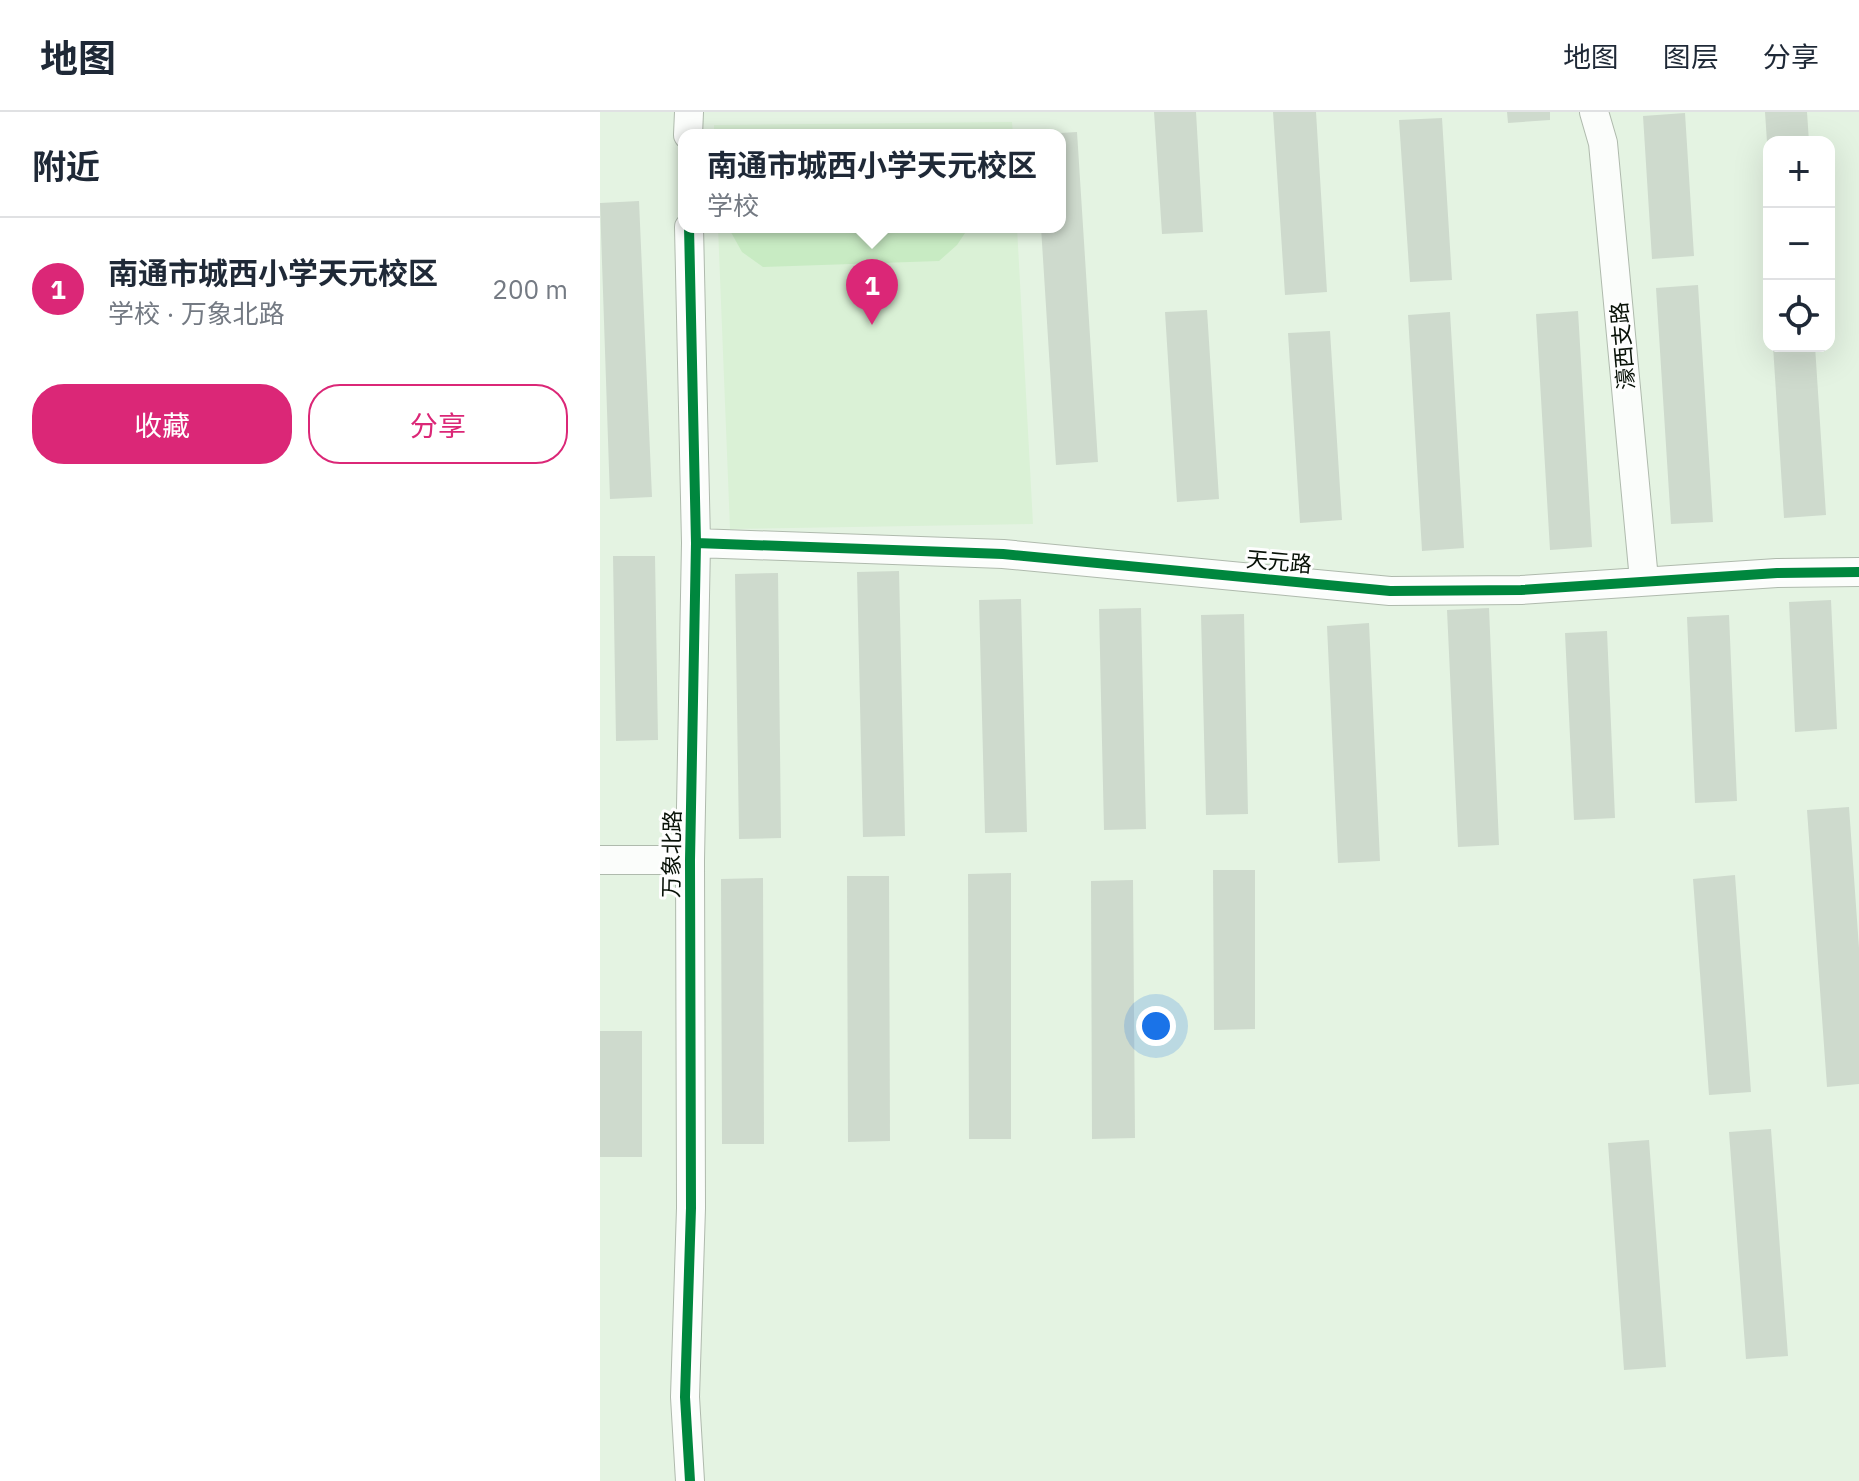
<!DOCTYPE html>
<html lang="zh">
<meta charset="utf-8">
<style>
body{margin:0;font-family:"IBM Plex Sans","Noto Sans SC",sans-serif;background:#f6f6f7;color:#1f2937}
.controls{position:absolute;right:24px;top:24px;display:grid;overflow:hidden;border-radius:16px;box-shadow:0 8px 32px #0002}
.controls button{width:72px;height:72px;display:grid;place-items:center;padding:0;border:0;border-bottom:2px solid #e0e1e3;background:#fff;color:#1f2937;font:40px sans-serif}
.you{position:absolute;left:556px;top:914px;width:28px;height:28px;margin:-20px;border:6px solid #fff;border-radius:50%;background:#1a73e8;box-shadow:0 0 0 12px #1a73e833}
.badge{display:grid;place-items:center;width:52px;height:52px;border-radius:50%;background:#db2777;color:#fff;font-size:26px;font-weight:700}
.pin{position:absolute;translate:-50% -66px;filter:drop-shadow(0 2px 4px #0008)}
.pin::after{content:'';position:absolute;top:42px;width:28px;height:24px;background:inherit;clip-path:polygon(0 0,100% 0,50% 100%)}
.popup{position:absolute;left:78px;top:17px;width:388px;height:104px;box-sizing:border-box;display:grid;place-content:center;border-radius:16px;background:#fff;filter:drop-shadow(0 2px 6px #0005);font-size:26px;white-space:nowrap;color:#747a83}
.popup b{font-size:30px;color:#1f2937}
.popup::after{content:'';position:absolute;left:50%;top:100%;margin-left:-16px;border:16px solid transparent;border-top-color:#fff}
.list{margin:0;padding:0;list-style:none}
h2{display:flex;justify-content:space-between;align-items:center;height:104px;margin:0;padding:0 32px;font-size:34px}
h2 small{font-size:26px;font-weight:400;color:#747a83}
.list li{display:grid;grid-template-columns:52px 1fr auto;gap:24px;align-items:center;box-sizing:border-box;height:144px;padding:0 32px;border-top:2px solid #e0e1e3}
.list b{display:block;font-size:30px;white-space:nowrap}
.list p{margin:0;font-size:26px;white-space:nowrap;color:#747a83}
.list em{font-size:26px;font-style:normal;color:#747a83}
.actions{display:flex;gap:16px;padding:24px 32px}
.actions a{flex:1;padding:18px 0;border:2px solid #db2777;border-radius:32px;text-align:center;font-size:28px;color:#db2777}
.actions .main{background:#db2777;color:#fff}
.icon{flex:none;width:44px;height:44px;fill:none;stroke:currentColor;stroke-width:2;stroke-linecap:round;stroke-linejoin:round}
.map{position:relative;flex:none;width:1259px;height:1369px;overflow:hidden}
header{display:flex;align-items:center;gap:48px;box-sizing:border-box;height:112px;padding:0 40px;background:#fff;border-bottom:2px solid #e0e1e3}
header strong{font-size:38px}
nav{display:flex;gap:44px;margin-inline-start:auto;font-size:28px}
main{display:flex}
aside{flex:1;background:#fff}
.map>svg:first-child{display:block}
.built{fill:#daf1d6}
.green{fill:#c8ebc3}
.building{fill:#cedacd}
.lines{fill:none;stroke-linecap:round;stroke-linejoin:round}
.minor-casing{stroke:#afbaad;stroke-width:30}
.minor{stroke:#fbfdfb;stroke-width:28}
.cycleway-casing{stroke:#fefefe;stroke-width:15}
.cycleway{stroke:#00873e;stroke-width:10}
.labels{text-anchor:middle;dominant-baseline:central;stroke-width:6;stroke-linejoin:round;paint-order:stroke}
.street-label{font-size:22px;fill:#081107;stroke:#fefefe}
</style>
<header>
<strong>地图</strong>
<nav><a>地图</a><a>图层</a><a>分享</a></nav>
</header>
<main>
<aside>
<h2>附近<small></small></h2>
<ul class="list">
<li><span class="badge">1</span><div><b>南通市城西小学天元校区</b><p>学校 · 万象北路</p></div><em>200 m</em></li>
</ul>
<div class="actions"><a class="main">收藏</a><a>分享</a></div>
</aside>
<div class="map">
<svg width="1259" height="1369" viewBox="0 0 1259 1369">
<rect width="100%" height="100%" fill="#e4f3e2"/>
<path class="built" d="M412,10L413,23H114V13Z
M118,115H417L433,412L130,417Z"/>
<path class="green" d="M336,17L343,23H160L164,20Z
M128,115H369L357,133L339,149L163,155L142,140Z"/>
<path class="building" d="M554,0H596L603,120L562,122Z
M673,0H716L727,180L685,183Z
M907,0H950V8L908,11Z
M1165,0H1207L1209,30H1167Z
M1085,1L1094,144L1052,147L1043,4Z
M842,6L852,168L810,170L799,8Z
M477,20L498,350L456,353L441,115H460V21Z
M39,89L52,385L10,387L0,91Z
M1098,173L1113,410L1071,412L1056,176Z
M607,198L619,387L577,390L565,200Z
M978,199L992,435L950,438L936,202Z
M850,200L864,436L822,439L808,203Z
M730,219L742,408L700,411L688,221Z
M1173,234H1215L1226,403L1184,406Z
M13,444H55L58,628L16,629Z
M299,459L305,724L263,725L257,460Z
M178,461L181,726L139,727L135,462Z
M421,487L427,720L385,721L379,488Z
M1231,488L1237,617L1195,620L1189,490Z
M541,496L546,717L504,718L499,497Z
M889,496L899,733L858,735L847,498Z
M644,502L648,702L606,703L601,503Z
M1129,503L1137,689L1095,691L1087,505Z
M769,511L780,749L738,751L727,514Z
M1007,519L1015,706L974,708L965,521Z
M1249,695L1259,836V972L1227,975L1207,698Z
M613,758H655V917L614,918Z
M411,761V1027H369L368,762Z
M1135,763L1151,980L1109,983L1093,767Z
M247,764H289L290,1029L248,1030Z
M163,766L164,1032H122L121,767Z
M533,768L535,1026L492,1027L491,769Z
M0,919H42V1045H0Z
M1171,1017L1188,1244L1146,1247L1129,1020Z
M1049,1028L1066,1255L1024,1258L1008,1031Z"/>
<g class="lines">
<g class="minor-casing">
<path id="minor" d="M994,0L1003,31L1044,468
M88,23L89,0
M89,115L96,431L90,748L91,1096L85,1285L90,1369
M96,431L403,442L790,479L921,478L1177,461L1259,460
M0,748H90"/>
</g>
<use href="#minor" class="minor"/>
<g class="cycleway-casing">
<path id="cycleway" d="M89,115L96,431L90,748L91,1096L85,1285L90,1369
M96,431L403,442L790,479L921,478L1177,461L1259,460"/>
</g>
<use href="#cycleway" class="cycleway"/>
</g>
<g class="labels">
<g class="street-label">
<text transform="translate(1022 234) rotate(-95)">濠西支路</text>
<text transform="translate(679 449) rotate(5)">天元路</text>
<text transform="translate(71 742) rotate(-89)">万象北路</text>
</g>
</g>
</svg>
<div class="controls">
<button>+</button>
<button>−</button>
<button><svg class="icon" aria-label="locate" viewBox="0 0 24 24"><circle cx="12" cy="12" r="6"/><path d="M12 2v4M12 18v4M2 12h4M18 12h4"/></svg></button>
</div>
<div class="you"></div>
<div class="pin badge" style="left:272px;top:213px">1</div>
<div class="popup"><b>南通市城西小学天元校区</b>学校</div>
</div>
</main>
